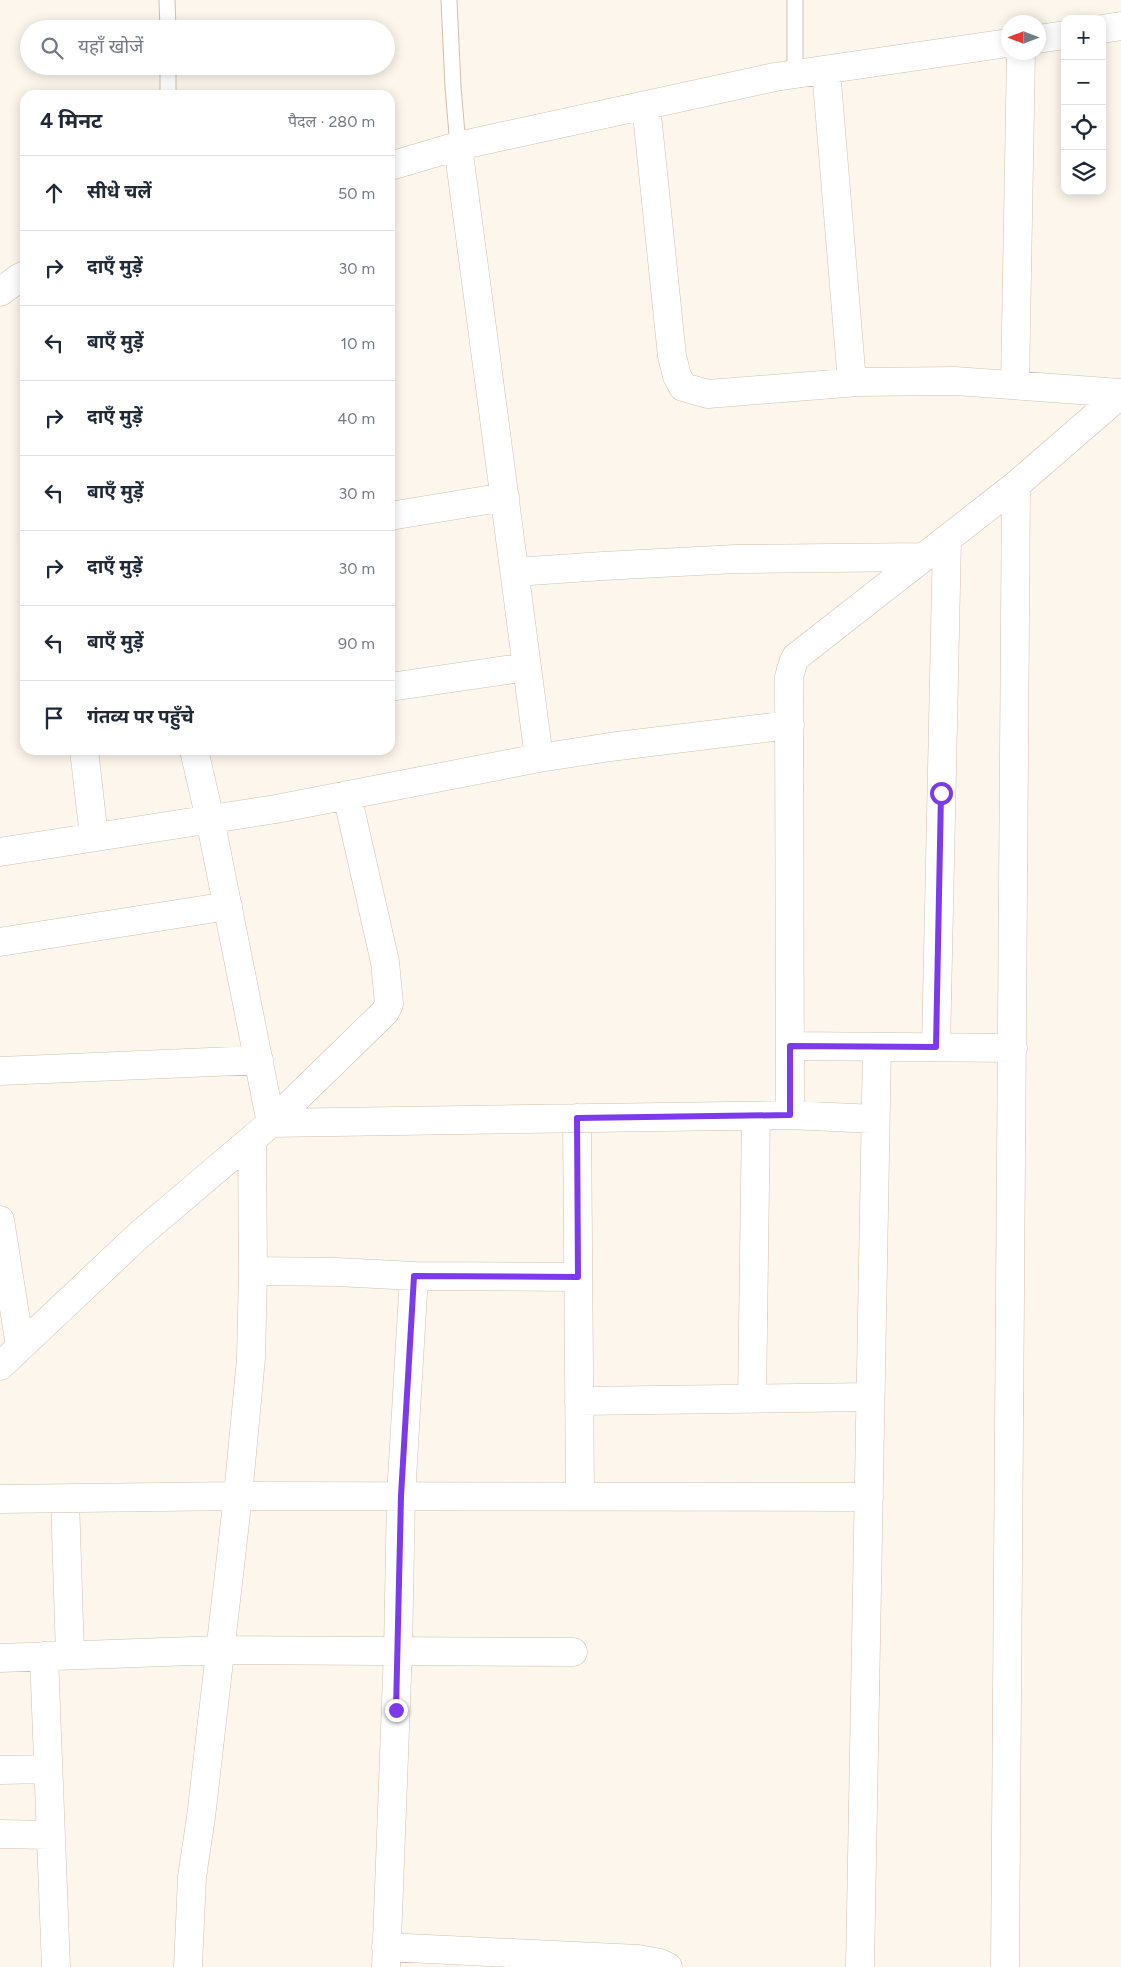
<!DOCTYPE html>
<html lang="hi">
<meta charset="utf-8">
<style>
body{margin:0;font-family:Figtree,"Noto Sans Devanagari",sans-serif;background:#f2f2f3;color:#1f2937}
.controls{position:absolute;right:15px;top:15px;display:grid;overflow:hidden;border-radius:10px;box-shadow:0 2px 12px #0003}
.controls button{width:45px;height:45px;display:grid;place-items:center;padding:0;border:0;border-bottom:1px solid #e0e1e3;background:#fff;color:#1f2937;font:25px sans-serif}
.compass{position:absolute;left:1001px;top:15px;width:45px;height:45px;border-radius:50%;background:#fff;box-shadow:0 2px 12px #0003;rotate:270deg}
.stop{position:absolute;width:15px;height:15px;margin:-11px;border:4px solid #7c3aed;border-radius:50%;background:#fff}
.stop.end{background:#7c3aed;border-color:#fff;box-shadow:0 1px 5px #0008}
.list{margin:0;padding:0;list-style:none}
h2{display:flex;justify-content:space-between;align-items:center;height:65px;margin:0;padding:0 20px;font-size:21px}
h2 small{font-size:16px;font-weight:400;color:#747a83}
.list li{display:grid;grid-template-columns:32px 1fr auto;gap:15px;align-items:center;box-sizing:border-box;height:75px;padding:0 20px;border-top:1px solid #e0e1e3}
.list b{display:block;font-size:19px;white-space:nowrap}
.list em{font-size:16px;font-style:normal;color:#747a83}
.icon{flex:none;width:28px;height:28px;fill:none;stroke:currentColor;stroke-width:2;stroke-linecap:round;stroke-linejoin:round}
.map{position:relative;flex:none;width:1121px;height:1967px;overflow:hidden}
.search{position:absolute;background:#fff;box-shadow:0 2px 12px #0003;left:20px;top:20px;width:375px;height:55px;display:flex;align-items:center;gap:12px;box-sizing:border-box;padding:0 18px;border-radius:28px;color:#747a83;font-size:19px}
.panel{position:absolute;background:#fff;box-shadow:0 2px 12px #0003;left:20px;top:90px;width:375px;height:665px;border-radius:15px}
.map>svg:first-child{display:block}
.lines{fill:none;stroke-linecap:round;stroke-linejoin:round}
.service-casing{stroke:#d1beb0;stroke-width:17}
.minor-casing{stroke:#d1beb0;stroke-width:29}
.service{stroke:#fff;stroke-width:15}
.minor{stroke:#fff;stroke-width:28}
.route{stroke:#7c3aed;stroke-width:6}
</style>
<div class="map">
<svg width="1121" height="1967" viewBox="0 0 1121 1967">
<rect width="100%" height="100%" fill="#fdf6ec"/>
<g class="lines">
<g class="service-casing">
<path id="service" d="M167,0L168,29
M449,0L453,87L458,146
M168,66V95
M795,75V0"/>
</g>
<g class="minor-casing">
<path id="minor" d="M1102,29L1121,26
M1038,39L1065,35
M826,70L852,382
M646,105L672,356L677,376L683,387L708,394L858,382L955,381L1121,393
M458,146L539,758
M390,166L458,146L775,77L1008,43
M0,292L19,278L25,275
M1015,384L1021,52
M390,516L505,497
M515,572L603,566L736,559L923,557
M390,687L527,667
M84,750L94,837
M194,750L210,819L271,1123L790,1115L875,1119
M0,852L276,809L539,758L610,747L790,725
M0,942L228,906
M790,1046L1013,1048
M936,1047L947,539
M0,1071L259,1060
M790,1115L789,677L793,663L796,657L1016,485L1121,394
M577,1118L580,1496
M0,1220L20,1346
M253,1271L337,1272L414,1276L578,1277
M0,1366L139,1235L271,1123L385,1012L389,1004L385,962L347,795
M752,1399L756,1116
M579,1401L870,1397
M0,1499L238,1496L869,1497
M65,1499L70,1655
M44,1656L56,1967
M0,1658L220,1650L573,1652
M0,1770L48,1769
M0,1834L50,1835
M386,1947L638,1959L660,1963L668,1967
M188,1967L192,1877L201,1817L238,1496L251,1358L253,1271L252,1140
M386,1967L398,1650L401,1496L414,1276
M860,1967L877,1047
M1005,1967L1016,485"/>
</g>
<use href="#service" class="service"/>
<use href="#minor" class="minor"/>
</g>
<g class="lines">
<path class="route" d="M396,1710L401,1496L414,1276L578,1277L577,1118L790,1115V1046L936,1047L941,793"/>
</g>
</svg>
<div class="controls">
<button>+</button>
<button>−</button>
<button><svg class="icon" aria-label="locate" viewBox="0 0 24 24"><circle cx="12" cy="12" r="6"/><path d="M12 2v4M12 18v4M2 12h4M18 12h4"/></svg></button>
<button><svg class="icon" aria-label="layers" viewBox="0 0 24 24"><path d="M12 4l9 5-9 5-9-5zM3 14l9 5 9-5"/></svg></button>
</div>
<svg class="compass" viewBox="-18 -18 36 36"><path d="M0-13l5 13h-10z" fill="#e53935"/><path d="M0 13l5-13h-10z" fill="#747a83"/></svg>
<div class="stop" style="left:941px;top:793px"></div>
<div class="stop end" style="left:396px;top:1710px"></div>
<div class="search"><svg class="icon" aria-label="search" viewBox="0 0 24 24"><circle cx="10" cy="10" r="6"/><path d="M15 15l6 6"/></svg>यहाँ खोजें</div>
<section class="panel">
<h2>4 मिनट<small>पैदल · 280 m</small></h2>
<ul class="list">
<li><svg class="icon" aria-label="ahead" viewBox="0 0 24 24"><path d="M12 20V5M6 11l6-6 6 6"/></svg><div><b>सीधे चलें</b></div><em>50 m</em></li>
<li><svg class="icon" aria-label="right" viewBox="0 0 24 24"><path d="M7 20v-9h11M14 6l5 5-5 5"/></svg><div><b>दाएँ मुड़ें</b></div><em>30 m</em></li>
<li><svg class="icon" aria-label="left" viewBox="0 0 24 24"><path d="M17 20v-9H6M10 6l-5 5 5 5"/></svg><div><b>बाएँ मुड़ें</b></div><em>10 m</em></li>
<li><svg class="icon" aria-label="right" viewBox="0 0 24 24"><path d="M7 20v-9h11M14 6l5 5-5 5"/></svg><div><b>दाएँ मुड़ें</b></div><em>40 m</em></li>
<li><svg class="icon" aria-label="left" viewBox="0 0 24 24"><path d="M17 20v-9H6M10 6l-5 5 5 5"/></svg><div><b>बाएँ मुड़ें</b></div><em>30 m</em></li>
<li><svg class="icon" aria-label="right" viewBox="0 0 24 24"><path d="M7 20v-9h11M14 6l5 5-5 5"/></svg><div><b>दाएँ मुड़ें</b></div><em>30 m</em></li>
<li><svg class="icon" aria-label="left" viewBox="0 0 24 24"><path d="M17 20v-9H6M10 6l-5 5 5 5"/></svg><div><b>बाएँ मुड़ें</b></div><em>90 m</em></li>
<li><svg class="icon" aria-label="arrive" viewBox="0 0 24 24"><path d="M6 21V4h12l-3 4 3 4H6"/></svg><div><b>गंतव्य पर पहुँचे</b></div></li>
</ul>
</section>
</div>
